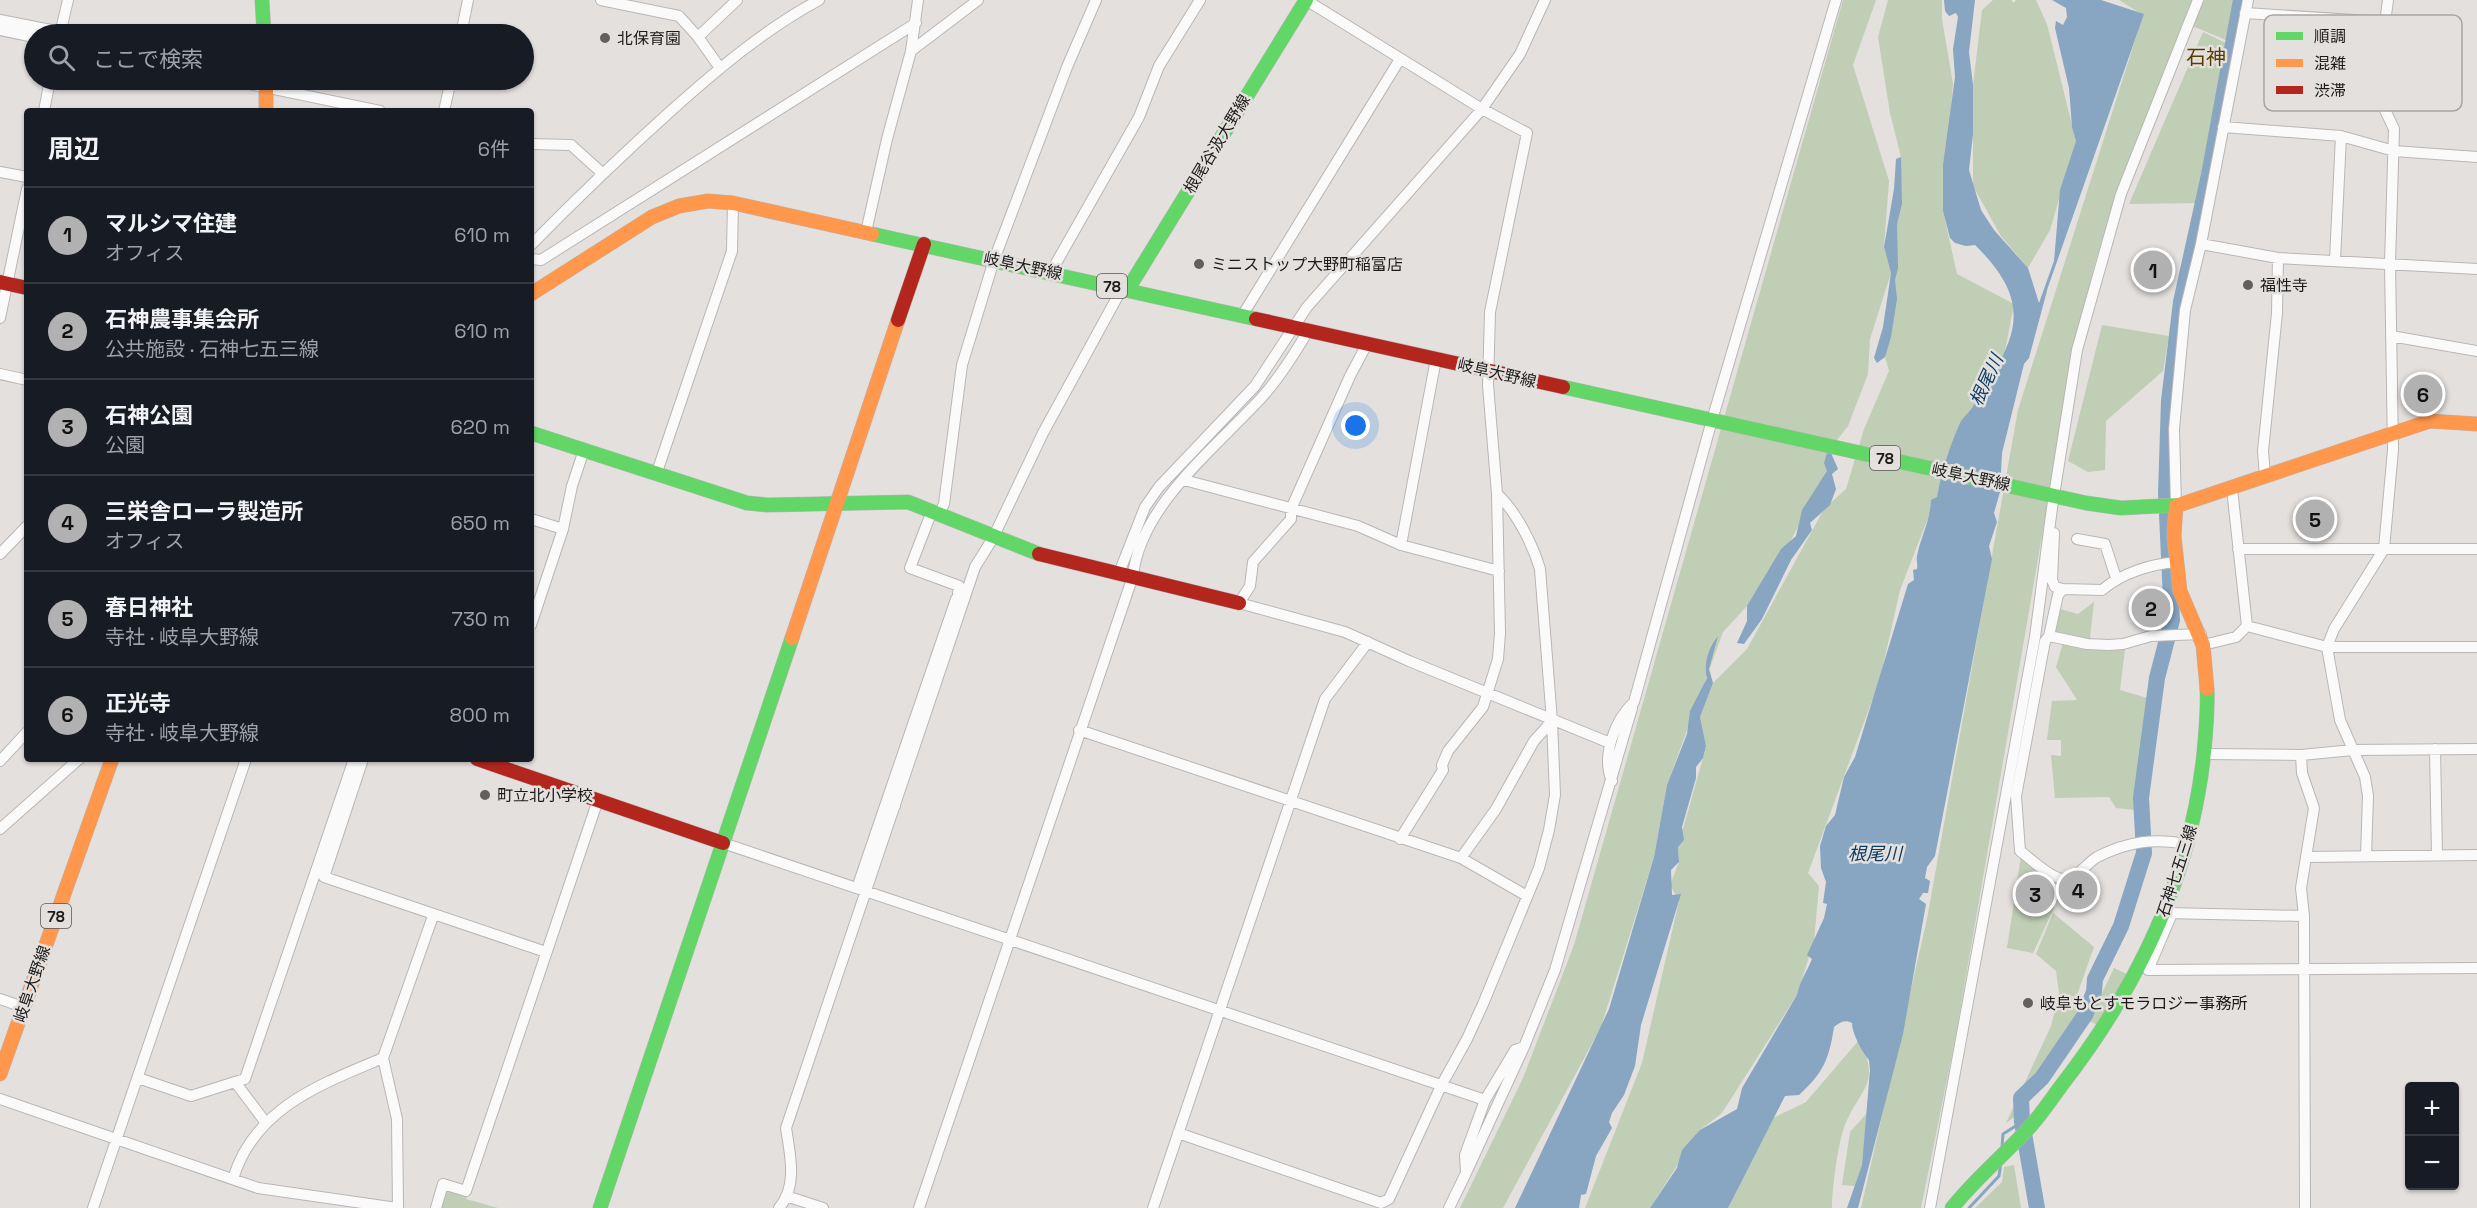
<!DOCTYPE html>
<html lang="ja">
<meta charset="utf-8">
<style>
body{margin:0;font-family:"Space Grotesk","Noto Sans JP",sans-serif;background:#20242c;color:#f1f3f6}
.controls{position:absolute;right:18px;bottom:18px;display:grid;overflow:hidden;border-radius:6px;box-shadow:0 2px 4px #0004}
.controls button{width:54px;height:54px;display:grid;place-items:center;padding:0;border:0;border-bottom:2px solid #363941;background:#171b24;color:#f1f3f6;font:30px sans-serif}
.you{position:absolute;left:1356px;top:426px;width:21px;height:21px;margin:-15px;border:4px solid #fff;border-radius:50%;background:#1a73e8;box-shadow:0 0 0 9px #1a73e833}
.badge{display:grid;place-items:center;width:39px;height:39px;border-radius:50%;background:#b1b1b2;color:#111;font-size:20px;font-weight:700}
.pin{position:absolute;translate:-50% -50%;border:3px solid #fff;box-shadow:0 2px 6px #0006}
.list{margin:0;padding:0;list-style:none}
h2{display:flex;justify-content:space-between;align-items:center;height:78px;margin:0;padding:0 24px;font-size:26px}
h2 small{font-size:20px;font-weight:400;color:#9ea1a6}
.list li{display:grid;grid-template-columns:39px 1fr auto;gap:18px;align-items:center;box-sizing:border-box;height:96px;padding:0 24px;border-top:2px solid #363941}
.list b{display:block;font-size:22px;white-space:nowrap}
.list p{margin:0;font-size:20px;white-space:nowrap;color:#9ea1a6}
.list em{font-size:20px;font-style:normal;color:#9ea1a6}
.icon{flex:none;width:33px;height:33px;fill:none;stroke:currentColor;stroke-width:2;stroke-linecap:round;stroke-linejoin:round}
.map{position:relative;flex:none;width:2477px;height:1208px;overflow:hidden}
.search{position:absolute;background:#171b24;box-shadow:0 2px 4px #0004;left:24px;top:24px;width:510px;height:66px;display:flex;align-items:center;gap:15px;box-sizing:border-box;padding:0 21px;border-radius:33px;color:#9ea1a6;font-size:22px}
.panel{position:absolute;background:#171b24;box-shadow:0 2px 4px #0004;left:24px;top:108px;width:510px;height:654px;border-radius:6px}
.map>svg:first-child{display:block}
.green{fill:#bfceb5}
.water{fill:#88a5c2}
.lines{fill:none;stroke-linecap:round;stroke-linejoin:round}
.stream{stroke:#88a5c2;stroke-width:3}
.river{stroke:#88a5c2;stroke-width:16}
.street-casing{stroke:#b9b6b5;stroke-width:12}
.fast-casing{stroke:#b9b6b5;stroke-width:15}
.slow-casing{stroke:#b9b6b5;stroke-width:15}
.jam-casing{stroke:#b9b6b5;stroke-width:15}
.street{stroke:#fbfafa;stroke-width:10}
.fast{stroke:#63d668;stroke-width:14}
.slow{stroke:#ff974d;stroke-width:14}
.jam{stroke:#b3261e;stroke-width:14}
.poi-dot{fill:#62605f;stroke:#e4e0dd;stroke-width:2}
.labels{text-anchor:middle;dominant-baseline:central;stroke-width:5;stroke-linejoin:round;paint-order:stroke}
.shield{fill:#e4e0dd;stroke:#585654;stroke-width:1.5}
.shield-label{font-size:15px;font-weight:bold;fill:#1c1b1a}
.poi-label{font-size:16px;fill:#1c1b1a;stroke:#e4e0dd;text-anchor:start}
.street-label{font-size:16px;fill:#1c1b1a;stroke:#e4e0dd}
.water-label{font-size:18px;font-style:italic;fill:#0a3c65;stroke:#e4e0dd}
.quarter-label{font-size:20px;fill:#5a3c00;stroke:#e4e0dd}
.key{fill:#e4e0dd;stroke:#a8a5a2;stroke-width:1.5}
.key-label{font-size:16px;fill:#1c1b1a}
</style>
<div class="map">
<svg width="2477" height="1208" viewBox="0 0 2477 1208">
<rect width="100%" height="100%" fill="#e3e0de"/>
<path class="green" d="M1843,0H1876L1853,65L1889,181L1884,247L1891,273L1870,339L1868,374L1848,426L1827,453V471L1789,544L1747,606L1723,632L1667,785L1654,857L1601,1027L1503,1208H1460L1523,1078L1574,945Z
M1888,0H1942V19L1953,84L1943,211L1957,274L2014,304L2005,351L1930,513L1900,590L1880,679L1808,873L1819,886L1814,941L1797,995L1722,1113L1700,1130L1650,1208H1585L1642,1063L1679,901L1670,885L1679,862L1678,847L1706,747L1700,717L1713,683L1747,649L1824,509L1846,489L1864,429L1889,371L1885,357L1901,157L1890,113L1878,37Z
M1993,0H2011L2014,3L2016,0H2036L2047,24L2076,141L2050,230L2028,268L2001,236L1973,186V85L1982,10Z
M2119,0H2236L2226,40L2183,22L2117,192L2095,263L2072,362L1955,1040L1921,1208H1861L1927,919L2018,410L2143,15Z
M2203,32L2230,45L2200,203L2129,204Z
M2102,325L2169,336L2163,371L2106,421L2105,470L2088,472L2068,461Z
M2094,602L2089,647L2125,649L2120,690L2147,698L2135,810L2116,808L2109,797L2055,798L2051,755L2061,756V740H2047L2052,701L2077,700L2056,667L2065,636L2054,632L2060,609L2078,614Z
M2021,856L2055,881L2054,908L2033,953L2007,948Z
M2053,913L2094,947L2077,995L2085,1005L2020,1113L2006,1123L2051,1026L2059,993L2056,971L2036,954Z
M2114,968L2129,975L2103,1027L2086,1020L2089,1010L2096,1006Z
M1859,1040C1882,1084 1860,1088 1845,1125C1838,1142 1832,1189 1832,1208H1728L1771,1119L1806,1102Z
M1867,1113L1862,1165L1855,1186L1842,1185L1850,1132Z
M2014,1165L2021,1208H1975L2002,1182L2004,1167Z
M444,1188L467,1195L466,1199L498,1208H439Z"/>
<path class="water" d="M1944,0H1975L1969,52L1973,85V134L1969,170L1981,210L1994,230L2028,268L2039,303L2054,261L2060,190L2076,141L2072,127L2069,88L2055,28L2056,21L2063,25L2067,17L2066,8L2052,0H2101L2144,14L2048,287L2029,358L2024,364L2002,453L2000,492L1994,513L1997,522L1989,546L1992,559L1935,856L1927,867L1925,878L1930,881L1928,893H1923L1919,899L1926,904L1903,1034L1858,1208H1847L1862,1165L1870,1070L1869,1060C1862,1052 1852,1033 1852,1023C1844,1019 1840,1023 1834,1027C1829,1060 1823,1073 1799,1095L1785,1096L1728,1208H1650L1677,1168L1682,1150L1700,1130L1737,1109L1742,1088L1797,995C1801,978 1807,972 1812,959L1807,955L1824,918L1827,904L1823,903L1826,882L1821,868L1820,846L1826,826L1835,815L1844,777L1855,757L1908,584L1914,580L1913,570L1917,569C1918,564 1916,560 1917,556C1921,536 1930,522 1931,500L1937,497C1942,470 1949,448 1960,423C1963,417 1970,412 1974,405C2014,340 2038,307 1975,245L1966,246L1955,243L1950,238L1943,211V165L1955,77L1953,49L1958,17L1956,13L1949,16L1945,11Z
M1901,157L1902,204L1897,224L1898,268L1895,280L1897,299L1891,337L1885,357L1877,363L1874,358L1883,327L1891,273L1884,247L1894,189L1896,159Z
M1827,453H1831L1838,469L1832,474L1836,489L1830,505L1810,523L1812,530L1791,560L1762,619L1744,644L1737,643L1747,621V606L1781,549L1796,536L1802,510L1827,471L1824,463Z
M1718,636L1709,669L1713,683L1700,717L1706,746L1703,758L1696,767V778L1682,827L1684,840L1678,847L1679,862L1671,870L1672,895L1681,894L1641,1025L1635,1066L1624,1095L1612,1113L1609,1122L1612,1128L1596,1156L1586,1194L1581,1195L1579,1208H1515L1609,1009L1654,857L1667,785L1687,734L1690,711L1707,678C1703,664 1709,647 1718,636Z"/>
<g class="lines">
<path class="stream" d="M2002,1147L2003,1134L2022,1122
M1969,1208L1999,1176L2001,1162"/>
<path class="river" d="M2037,1208L2022,1122L2021,1098L2042,1078L2085,1015L2094,992L2095,979L2121,926L2144,853L2141,798L2157,678L2172,620L2166,493L2169,401L2181,302L2209,175L2241,0"/>
<g class="street-casing">
<path id="street" d="M601,0L679,16L698,37L720,68
M1306,0L1482,109L1527,133L1490,312L1488,385L1497,494L1500,633L1498,659L1483,707L1448,751L1442,765L1443,770L1400,839
M2245,13L2385,22
M0,20L71,34
M0,30L34,37
M60,34L68,0
M461,34L468,0
M698,37L737,0
M911,51L978,0
M230,80L380,111
M44,111L50,80
M444,111L451,80
M2223,127L2341,136L2394,151L2477,157
M531,144L571,145L602,173
M0,172L27,177
M866,232L887,139L911,51L918,0
M2201,244L2278,258L2477,269
M531,245C577,198 624,153 673,109C718,69 765,29 819,0
M531,259L541,260L916,23
M2335,260L2341,136
M1051,272L1139,117L1159,66L1200,0
M1242,316L1400,59
M0,318L27,189
M2391,336L2477,351
M1367,344L1350,376L1291,509V519L1253,562L1250,586L1239,603L1345,632L1409,661L1610,743
M0,374L27,380
M657,472L732,251L733,203
M2265,476L2263,451L2277,313L2278,258
M1184,480L1358,526L1401,545L1499,571
M2232,489L2247,626
M2176,506L2174,429L2185,310L2201,244L2248,0
M932,511L910,568L959,586L958,593L965,595
M939,514L944,504L962,365L994,260L1067,67L1096,0
M531,519L563,529
M2054,533L2052,580L2055,587L2063,589
M2077,539L2105,544L2116,578
M1401,545L1436,359
M2238,549H2477
M0,554L27,526
M1119,573L1145,507L1159,487L1255,386L1307,307L1482,109L1520,54L1545,0
M531,625L563,529L572,486L584,450
M2247,626L2327,647H2477
M2049,636L2058,595L2063,589L2102,590C2122,573 2151,564 2177,562
M2203,645L2236,637L2247,626
M1079,730L1461,858L1527,896
M2435,749L2437,855
M2204,754L2301,755L2353,750L2477,749
M2301,755L2302,773L2314,808L2301,888L2304,916L2305,1208
M363,759L324,877L546,952
M0,761L27,732
M1612,781C1601,756 1615,720 1634,702L1712,420L1836,0
M895,806L886,803L956,599
M0,829L79,759
M723,843L1485,1100
M2188,844C2154,838 2129,841 2097,857C2087,863 2075,881 2062,879C2049,877 2031,859 2020,851L2016,796L2045,641L2049,636L2087,644L2109,645L2123,644L2151,636L2201,634
M2366,856L2368,796L2365,777L2340,720L2327,647L2334,629L2384,549L2393,450L2390,263L2394,129L2376,91L2388,0
M2306,857L2477,855
M1461,858L1496,809L1534,741L1552,721
M857,888L886,803
M2166,913L2304,916
M2171,916L2148,970L2477,968
M0,999L23,1007
M138,1078L191,1096L235,1082L266,1123
M235,1082L245,1079L354,759
M0,1099L258,1188L397,1208
M1178,1133L1381,1203L1389,1199L1441,1086L1467,1039L1483,1004L1539,868L1549,830L1555,795L1552,721L1540,569C1533,545 1516,511 1497,494
M1466,1173L1524,1047L1555,970L1632,708
M233,1179C254,1108 321,1084 383,1058
M786,1196L823,1208
M93,1208L246,759
M398,1208L397,1119L383,1058L433,916
M436,1208L443,1184L466,1191L598,800
M779,1208C798,1186 790,1154 786,1128L975,567L993,538L1043,433L1120,292L1128,289
M919,1208L1133,576C1140,505 1218,446 1263,396C1280,377 1295,353 1308,331
M1153,1208L1325,699L1368,642
M1449,1208L1466,1173L1465,1155L1485,1100L1515,1050L1524,1047
M1930,1208L2035,637L2052,508L2077,350L2121,194L2198,0"/>
</g>
<g class="fast-casing">
<path id="fast" d="M262,0L264,34
M872,234L1256,319
M1128,289L1306,0
M1563,387L2086,503L2121,508L2179,505
M531,433L747,503L768,505L908,502L1039,554
M600,1208L792,638
M1952,1208C1975,1179 2003,1156 2028,1129C2040,1116 2050,1101 2061,1086C2138,987 2191,878 2204,752C2206,731 2208,710 2207,689"/>
</g>
<g class="slow-casing">
<path id="slow" d="M266,80V111
M531,294L652,217L679,206L708,201L733,203L872,234
M2179,505L2430,421L2477,424
M2176,506L2174,536L2180,591L2203,645L2207,689
M792,638L898,320
M0,1074L112,759"/>
</g>
<g class="jam-casing">
<path id="jam" d="M0,282L27,288
M1256,319L1563,387
M898,320L924,244
M1039,554L1239,603
M477,759L723,843"/>
</g>
<use href="#street" class="street"/>
<use href="#fast" class="fast"/>
<use href="#slow" class="slow"/>
<use href="#jam" class="jam"/>
</g>
<g class="poi-dot">
<circle cx="605" cy="38" r="6"/>
<circle cx="1199" cy="264" r="6"/>
<circle cx="2248" cy="285" r="6"/>
<circle cx="485" cy="795" r="6"/>
<circle cx="2028" cy="1003" r="6"/>
</g>
<g class="labels">
<g class="shield">
<rect x="1097" y="274" width="30" height="24" rx="4.5"/>
<rect x="1870" y="446" width="30" height="24" rx="4.5"/>
<rect x="41" y="904" width="30" height="24" rx="4.5"/>
</g>
<g class="shield-label">
<text x="1112" y="286">78</text>
<text x="1885" y="458">78</text>
<text x="56" y="916">78</text>
</g>
<g class="poi-label">
<text x="617" y="38">北保育園</text>
<text x="1211" y="264">ミニストップ大野町稲富店</text>
<text x="2260" y="285">福性寺</text>
<text x="497" y="795">町立北小学校</text>
<text x="2040" y="1003">岐阜もとすモラロジー事務所</text>
</g>
<g class="street-label">
<text transform="translate(1217 144) rotate(-59)">根尾谷汲大野線</text>
<text transform="translate(1023 266) rotate(12)">岐阜大野線</text>
<text transform="translate(1497 373) rotate(13)">岐阜大野線</text>
<text transform="translate(1971 477) rotate(12)">岐阜大野線</text>
<text transform="translate(2177 871) rotate(-72)">石神七五三線</text>
<text transform="translate(32 984) rotate(-71)">岐阜大野線</text>
</g>
<g class="water-label">
<text transform="translate(1986 380) rotate(-65)">根尾川</text>
<text x="1875" y="853">根尾川</text>
</g>
<g class="quarter-label">
<text x="2206" y="57">石神</text>
</g>
</g>
<rect x="2264" y="15" width="198" height="96" rx="9" class="key"/>
<rect x="2276" y="32" width="27" height="8" fill="#63d668"/>
<rect x="2276" y="59" width="27" height="8" fill="#ff974d"/>
<rect x="2276" y="86" width="27" height="8" fill="#b3261e"/>
<g class="key-label">
<text x="2314" y="42">順調</text>
<text x="2314" y="69">混雑</text>
<text x="2314" y="96">渋滞</text>
</g>
</svg>
<div class="controls">
<button>+</button>
<button>−</button>
</div>
<div class="you"></div>
<div class="pin badge" style="left:2153px;top:270px">1</div>
<div class="pin badge" style="left:2151px;top:608px">2</div>
<div class="pin badge" style="left:2035px;top:894px">3</div>
<div class="pin badge" style="left:2078px;top:890px">4</div>
<div class="pin badge" style="left:2315px;top:519px">5</div>
<div class="pin badge" style="left:2423px;top:394px">6</div>
<div class="search"><svg class="icon" aria-label="search" viewBox="0 0 24 24"><circle cx="10" cy="10" r="6"/><path d="M15 15l6 6"/></svg>ここで検索</div>
<section class="panel">
<h2>周辺<small>6件</small></h2>
<ul class="list">
<li><span class="badge">1</span><div><b>マルシマ住建</b><p>オフィス</p></div><em>610 m</em></li>
<li><span class="badge">2</span><div><b>石神農事集会所</b><p>公共施設 · 石神七五三線</p></div><em>610 m</em></li>
<li><span class="badge">3</span><div><b>石神公園</b><p>公園</p></div><em>620 m</em></li>
<li><span class="badge">4</span><div><b>三栄舎ローラ製造所</b><p>オフィス</p></div><em>650 m</em></li>
<li><span class="badge">5</span><div><b>春日神社</b><p>寺社 · 岐阜大野線</p></div><em>730 m</em></li>
<li><span class="badge">6</span><div><b>正光寺</b><p>寺社 · 岐阜大野線</p></div><em>800 m</em></li>
</ul>
</section>
</div>
